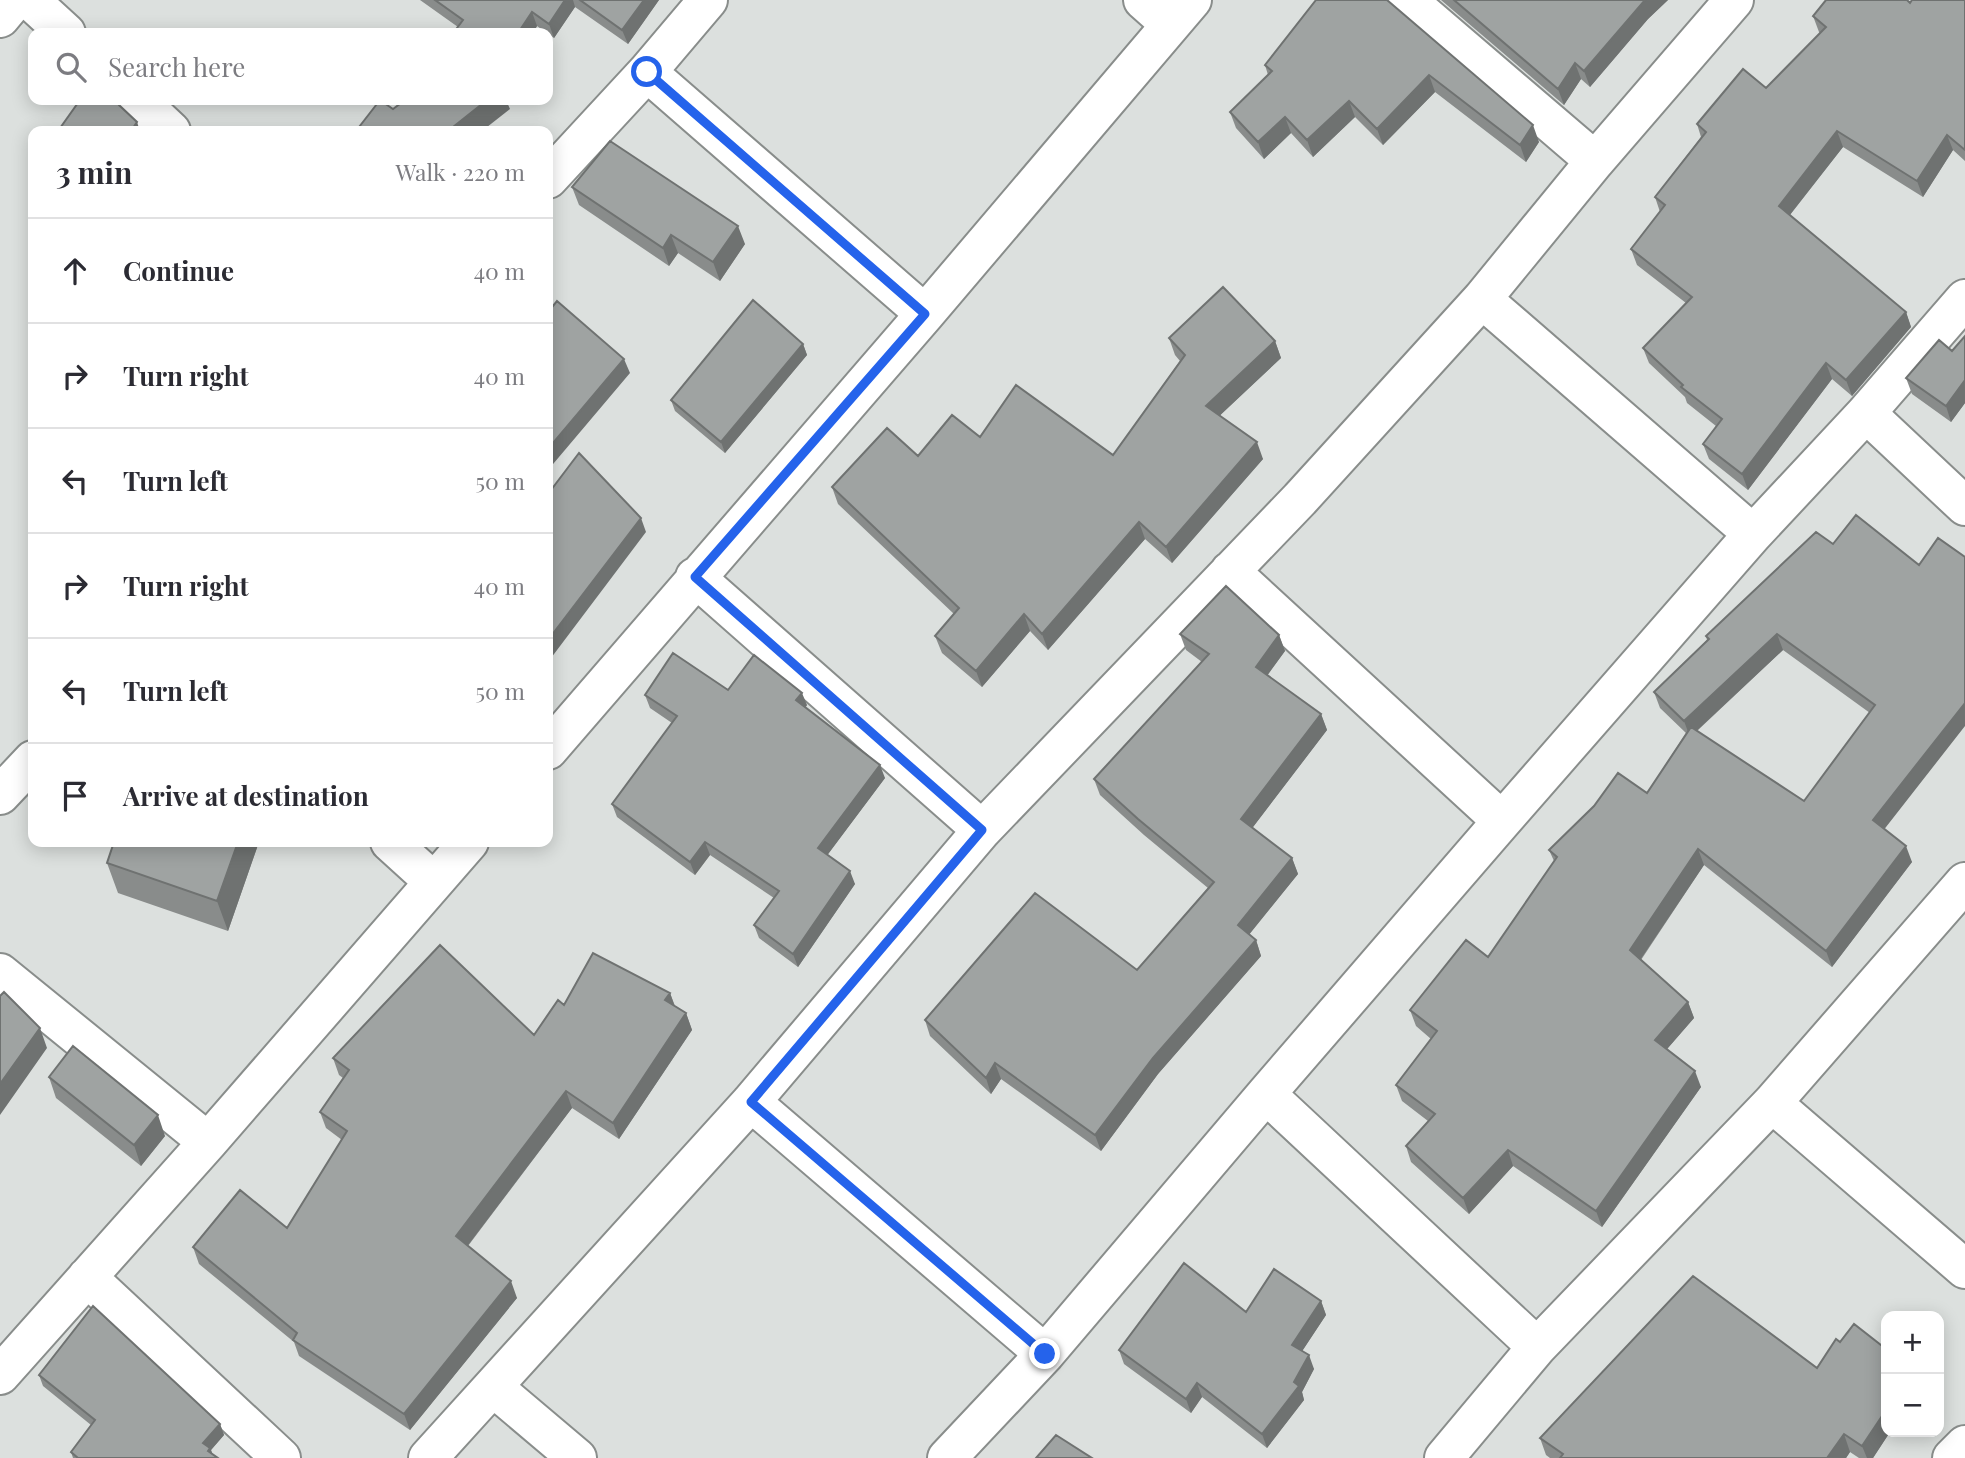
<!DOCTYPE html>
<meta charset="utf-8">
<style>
body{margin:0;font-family:"Playfair Display",serif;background:#f2f2f3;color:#2b2b33}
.controls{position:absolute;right:21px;bottom:21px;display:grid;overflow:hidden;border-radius:14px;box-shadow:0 4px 18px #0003}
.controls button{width:63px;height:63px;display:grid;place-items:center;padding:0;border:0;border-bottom:2px solid #e1e1e2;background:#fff;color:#2b2b33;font:35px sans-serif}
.stop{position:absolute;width:21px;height:21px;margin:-16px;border:5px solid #2563eb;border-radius:50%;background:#fff}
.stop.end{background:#2563eb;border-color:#fff;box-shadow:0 2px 7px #0008}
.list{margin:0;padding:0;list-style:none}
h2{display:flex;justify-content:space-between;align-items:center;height:91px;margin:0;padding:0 28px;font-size:30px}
h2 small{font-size:23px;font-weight:400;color:#7c7c81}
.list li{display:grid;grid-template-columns:46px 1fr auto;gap:21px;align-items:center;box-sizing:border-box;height:105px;padding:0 28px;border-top:2px solid #e1e1e2}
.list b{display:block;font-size:26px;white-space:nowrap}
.list em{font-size:23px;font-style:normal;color:#7c7c81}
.icon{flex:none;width:38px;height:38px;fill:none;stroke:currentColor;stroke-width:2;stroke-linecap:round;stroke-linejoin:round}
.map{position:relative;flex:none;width:1965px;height:1458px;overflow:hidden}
.search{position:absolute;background:#fff;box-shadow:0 4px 18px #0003;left:28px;top:28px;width:525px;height:77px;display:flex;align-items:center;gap:18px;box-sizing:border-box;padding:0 24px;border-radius:14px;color:#7c7c81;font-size:26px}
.panel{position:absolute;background:#fff;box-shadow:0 4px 18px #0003;left:28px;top:126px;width:525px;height:721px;border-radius:14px}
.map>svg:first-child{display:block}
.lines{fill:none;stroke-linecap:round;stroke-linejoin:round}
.street-casing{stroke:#898d8b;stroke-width:42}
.secondary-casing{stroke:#898d8b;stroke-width:42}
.street{stroke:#fff;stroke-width:38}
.secondary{stroke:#fff;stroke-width:38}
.wall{fill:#898c8b;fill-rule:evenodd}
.shaded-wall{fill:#6f7271}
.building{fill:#9fa3a2;stroke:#6f7271;stroke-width:2}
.route{stroke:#2563eb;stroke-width:9}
</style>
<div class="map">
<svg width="1965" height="1458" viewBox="0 0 1965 1458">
<rect width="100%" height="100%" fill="#dce0de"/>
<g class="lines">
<g class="street-casing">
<path id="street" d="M30,0L66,33
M1143,0L1170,24
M1407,0L1595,161
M647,72L925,314
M138,100L171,131
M548,179L647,72L708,0
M1482,299L1753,534
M1866,413L1965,506
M1230,571L1502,821
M695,577L982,830
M548,750L925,314L1192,0
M0,795L33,760
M390,842L434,882
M0,973L208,1142
M1266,1094L1537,1347
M751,1102L1045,1354
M1772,1103L1965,1269
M87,1277L281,1458
M0,1375L208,1142L469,842
M493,1387L577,1458
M428,1458L751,1102L982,830L1300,499L1482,299L1595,161L1734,0
M947,1458L1045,1354L1266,1094L1502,821L1753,534L1866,413L1965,299
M1444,1458L1537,1347L1772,1103L1965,882
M1952,1458L1965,1445"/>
</g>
<g class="secondary-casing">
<path id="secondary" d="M0,18L15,0"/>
</g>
<use href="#street" class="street"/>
<use href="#secondary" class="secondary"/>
</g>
<path class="wall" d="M420,0H659L628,44L575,7L554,38L537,26L533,33H459L457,28L458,27Z
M1316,0L1539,142L1526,162L1435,92L1383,145L1355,117L1313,157L1291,133L1264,159L1236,128L1230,112L1268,75L1265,65Z
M1441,0H1668L1648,19L1590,87L1581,79L1564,105Z
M1965,0V161L1953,150L1923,197L1843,147L1790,215L1906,312L1911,327L1852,396L1832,379L1748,490L1709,459L1703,444L1716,426L1687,403L1685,397L1649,363L1643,348L1686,303L1637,265L1631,249L1660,212L1655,197L1701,137L1697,124L1766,88L1820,33L1819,32L1813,16L1910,3Z
M572,187L745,244L720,281L678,253L669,266L579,205Z
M1965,336V403L1951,422L1912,394L1906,378L1952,351Z
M1169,338L1275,341L1281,358L1220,415L1263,459L1172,563L1145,539L1048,650L1030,631L982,687L942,653L935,636L954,614L838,504L832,487L918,456L980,437L1113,455L1180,361L1175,355Z
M803,344L807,355L725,453L675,411L671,400Z
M1833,544L1919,565L1884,829L1912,862L1832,967L1704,865L1641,960L1688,1002L1694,1018L1667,1049L1701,1087L1602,1227L1513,1166L1469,1214L1411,1162L1406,1146L1428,1121L1402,1101L1396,1085L1431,1039L1416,1026L1410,1010L1488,957L1554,861L1549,850L1647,793L1686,733L1660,708L1654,692L1707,640L1706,636ZM1783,650L1870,713L1804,801L1697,731Z
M1180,634L1279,635L1285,651L1267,675L1321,714L1327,730L1252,828L1292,858L1298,874L1249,934L1256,940L1261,956L1158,1074L1101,1151L1001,1079L991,1094L930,1036L925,1020L1137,970L1208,888L1144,835L1100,795L1094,779L1202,662L1186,650Z
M728,690L807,705L805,708L885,778L827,855L855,884L798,967L759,938L754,925L774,898L710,855L695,875L617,817L612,804L672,723L650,708L645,695Z
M259,842L228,931L118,893L107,863Z
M670,993L675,1006L686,1013L692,1030L619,1139L572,1108L468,1246L517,1298L410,1430L299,1356L294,1342L199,1264L193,1247L287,1228L342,1140L326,1128L320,1112L343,1078L339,1075L333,1058L534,1035L564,1005Z
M49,1077L165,1136L141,1166L56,1098Z
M1321,1301L1326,1315L1302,1351L1314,1369L1302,1392L1304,1400L1267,1448L1202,1397L1191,1413L1124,1364L1119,1350L1246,1312Z
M39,1375L220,1424L224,1435L211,1450L212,1454L218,1458H73L71,1452L91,1425L43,1386Z
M1890,1432L1873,1458H1859L1850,1452L1846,1458H1550L1546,1455L1540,1438Z"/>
<path class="shaded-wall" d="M565,0H573L575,7L554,38L549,24Z
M644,0H659L628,44L622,30Z
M1645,0H1668L1648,19L1590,87L1584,71Z
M532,12L537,26L533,33H518Z
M1575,63L1581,79L1564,105L1558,89Z
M1429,75L1435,92L1383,145L1377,129Z
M487,100H506L510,109L482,131H448Z
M1349,101L1355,117L1313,157L1307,140Z
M1285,117L1291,133L1264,159L1258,142Z
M137,122L140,131H131Z
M1533,125L1539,142L1526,162L1520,145Z
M1837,131L1843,147L1785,221L1779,206Z
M1947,135L1953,150L1923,197L1917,181Z
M738,226L745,244L720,281L713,262Z
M671,235L678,253L669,266L663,248Z
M1906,312L1911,327L1852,396L1846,380Z
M1275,341L1281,358L1213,422L1206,406Z
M803,344L807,355L725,453L721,442Z
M624,359L630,373L548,470V449Z
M1826,363L1832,379L1748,490L1742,474Z
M1965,380V403L1951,422L1946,406Z
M1257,442L1263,459L1172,563L1166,547Z
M641,518L646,532L548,662V640Z
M1139,522L1145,539L1048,650L1042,634Z
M1024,614L1030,631L982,687L976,671Z
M1777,634L1783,650L1690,737L1684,721Z
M1279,635L1285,651L1262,683L1256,667Z
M802,693L807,705L801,713L796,700Z
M1965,703V726L1879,836L1873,820Z
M1321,714L1327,730L1247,835L1241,819Z
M880,765L885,778L823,861L818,848Z
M238,842H259L228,931L217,901Z
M705,842L710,855L695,875L690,862Z
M1906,846L1912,862L1832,967L1826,951Z
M1698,849L1704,865L1636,966L1630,950Z
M1292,858L1298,874L1244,941L1238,925Z
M850,871L855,884L798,967L793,954Z
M1256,940L1261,956L1158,1074L1101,1151L1095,1135L1153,1058Z
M670,993L676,1010L665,1000Z
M1688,1002L1694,1018L1661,1056L1655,1040Z
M686,1013L692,1030L619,1139L613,1123Z
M40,1028L47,1048L0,1115V1084Z
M995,1063L1001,1079L991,1094L986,1078Z
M1695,1071L1701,1087L1602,1227L1596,1211Z
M566,1091L572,1108L462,1253L456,1236Z
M158,1115L165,1136L141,1166L134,1145Z
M1508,1150L1513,1166L1469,1214L1463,1198Z
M511,1281L517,1298L410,1430L404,1414Z
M1321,1301L1326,1315L1297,1359L1292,1345Z
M1309,1355L1314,1369L1302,1392L1304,1400L1267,1448L1262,1434L1294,1382Z
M1197,1383L1202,1397L1191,1413L1186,1399Z
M1886,1410V1432H1890L1873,1458H1867L1862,1446Z
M220,1424L224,1435L211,1450L214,1458L203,1443Z
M1844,1434L1850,1452L1846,1458H1827Z"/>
<path class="building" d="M435,0H565L549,24L532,12L518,33H465L457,28L463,20Z
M580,0H644L622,30Z
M1316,0H1387L1533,125L1520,145L1429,75L1377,129L1349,101L1307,140L1285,117L1258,142L1230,112L1272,71L1265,65Z
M1454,0H1645L1584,71L1575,63L1558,89Z
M1826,0H1907L1910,3L1912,0H1965V150L1947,135L1917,181L1837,131L1779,206L1906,312L1846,380L1826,363L1742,474L1703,444L1722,419L1681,387L1683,385L1643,348L1692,297L1631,249L1665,205L1655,197L1706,132L1697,124L1743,69L1766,88L1826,27L1813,16Z
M80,100H116L119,105L137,122L131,131H58Z
M380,100L393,109L405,100H487L448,131H356Z
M610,141L738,226L713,262L671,235L663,248L572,187Z
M1223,287L1275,341L1206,406L1257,442L1166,547L1139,522L1042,634L1024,614L976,671L935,636L959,608L832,487L887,428L918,456L952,415L980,437L1016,385L1113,455L1185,355L1169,338Z
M753,300L803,344L721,442L671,400Z
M557,301L624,359L548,449V312Z
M1965,336V380L1946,406L1906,378L1939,340L1952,351Z
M579,453L641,518L548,640V494Z
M1856,515L1919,565L1938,538L1965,557V703L1873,820L1906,846L1826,951L1698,849L1630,950L1688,1002L1655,1040L1695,1071L1596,1211L1508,1150L1463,1198L1406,1146L1435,1114L1396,1085L1437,1031L1410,1010L1466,940L1488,957L1557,857L1549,850L1594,806L1618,773L1647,793L1691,727L1804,801L1875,705L1777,634L1684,721L1654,692L1709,639L1706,636L1816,532L1833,544Z
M1226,586L1279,635L1256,667L1321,714L1241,819L1292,858L1238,925L1256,940L1153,1058L1095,1135L995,1063L986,1078L925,1020L1035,893L1137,970L1214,882L1138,819L1094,779L1209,654L1180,634Z
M673,653L728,690L754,655L802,693L796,700L880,765L818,848L850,871L793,954L754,925L779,891L705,842L690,862L612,804L677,716L645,695Z
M114,842H238L217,901L107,863Z
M440,945L534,1035L558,1000L564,1005L593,953L670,993L665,1000L686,1013L613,1123L566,1091L456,1236L511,1281L404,1414L293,1340L297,1333L193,1247L240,1190L287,1228L347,1131L320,1112L349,1070L333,1058Z
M4,992L40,1028L0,1084V996Z
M73,1046L158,1115L134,1145L49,1077Z
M1184,1263L1246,1312L1274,1269L1321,1301L1292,1345L1309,1355L1294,1382L1299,1386L1262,1434L1197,1383L1186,1399L1119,1350Z
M1693,1276L1817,1368L1836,1339L1840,1342L1854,1324L1886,1349V1410L1862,1446L1844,1434L1827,1458H1560L1563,1454L1540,1438Z
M93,1306L220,1424L203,1443L210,1448L208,1451L218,1458H78L71,1452L95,1420L39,1375Z
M1056,1435L1092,1458H1036Z"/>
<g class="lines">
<path class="route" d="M647,72L925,314L695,577L982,830L751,1102L1045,1354"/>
</g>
</svg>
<div class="controls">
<button>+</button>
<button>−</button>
</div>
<div class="stop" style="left:647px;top:72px"></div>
<div class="stop end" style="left:1045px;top:1354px"></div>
<div class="search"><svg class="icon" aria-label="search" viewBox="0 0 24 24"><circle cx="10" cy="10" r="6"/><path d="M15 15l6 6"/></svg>Search here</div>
<section class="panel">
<h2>3 min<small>Walk · 220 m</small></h2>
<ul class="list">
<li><svg class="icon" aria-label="ahead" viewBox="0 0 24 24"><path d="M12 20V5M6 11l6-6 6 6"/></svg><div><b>Continue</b></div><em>40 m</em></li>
<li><svg class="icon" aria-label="right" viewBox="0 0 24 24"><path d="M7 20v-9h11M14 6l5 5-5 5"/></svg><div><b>Turn right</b></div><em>40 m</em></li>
<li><svg class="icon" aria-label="left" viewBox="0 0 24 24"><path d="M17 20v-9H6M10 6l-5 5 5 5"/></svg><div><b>Turn left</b></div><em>50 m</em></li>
<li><svg class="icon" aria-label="right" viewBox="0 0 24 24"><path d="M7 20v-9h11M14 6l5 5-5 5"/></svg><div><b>Turn right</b></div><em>40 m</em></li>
<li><svg class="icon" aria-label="left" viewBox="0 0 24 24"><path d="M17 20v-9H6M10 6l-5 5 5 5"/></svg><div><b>Turn left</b></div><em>50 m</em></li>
<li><svg class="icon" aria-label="arrive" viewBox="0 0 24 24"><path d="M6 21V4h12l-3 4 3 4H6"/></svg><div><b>Arrive at destination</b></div></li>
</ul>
</section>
</div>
